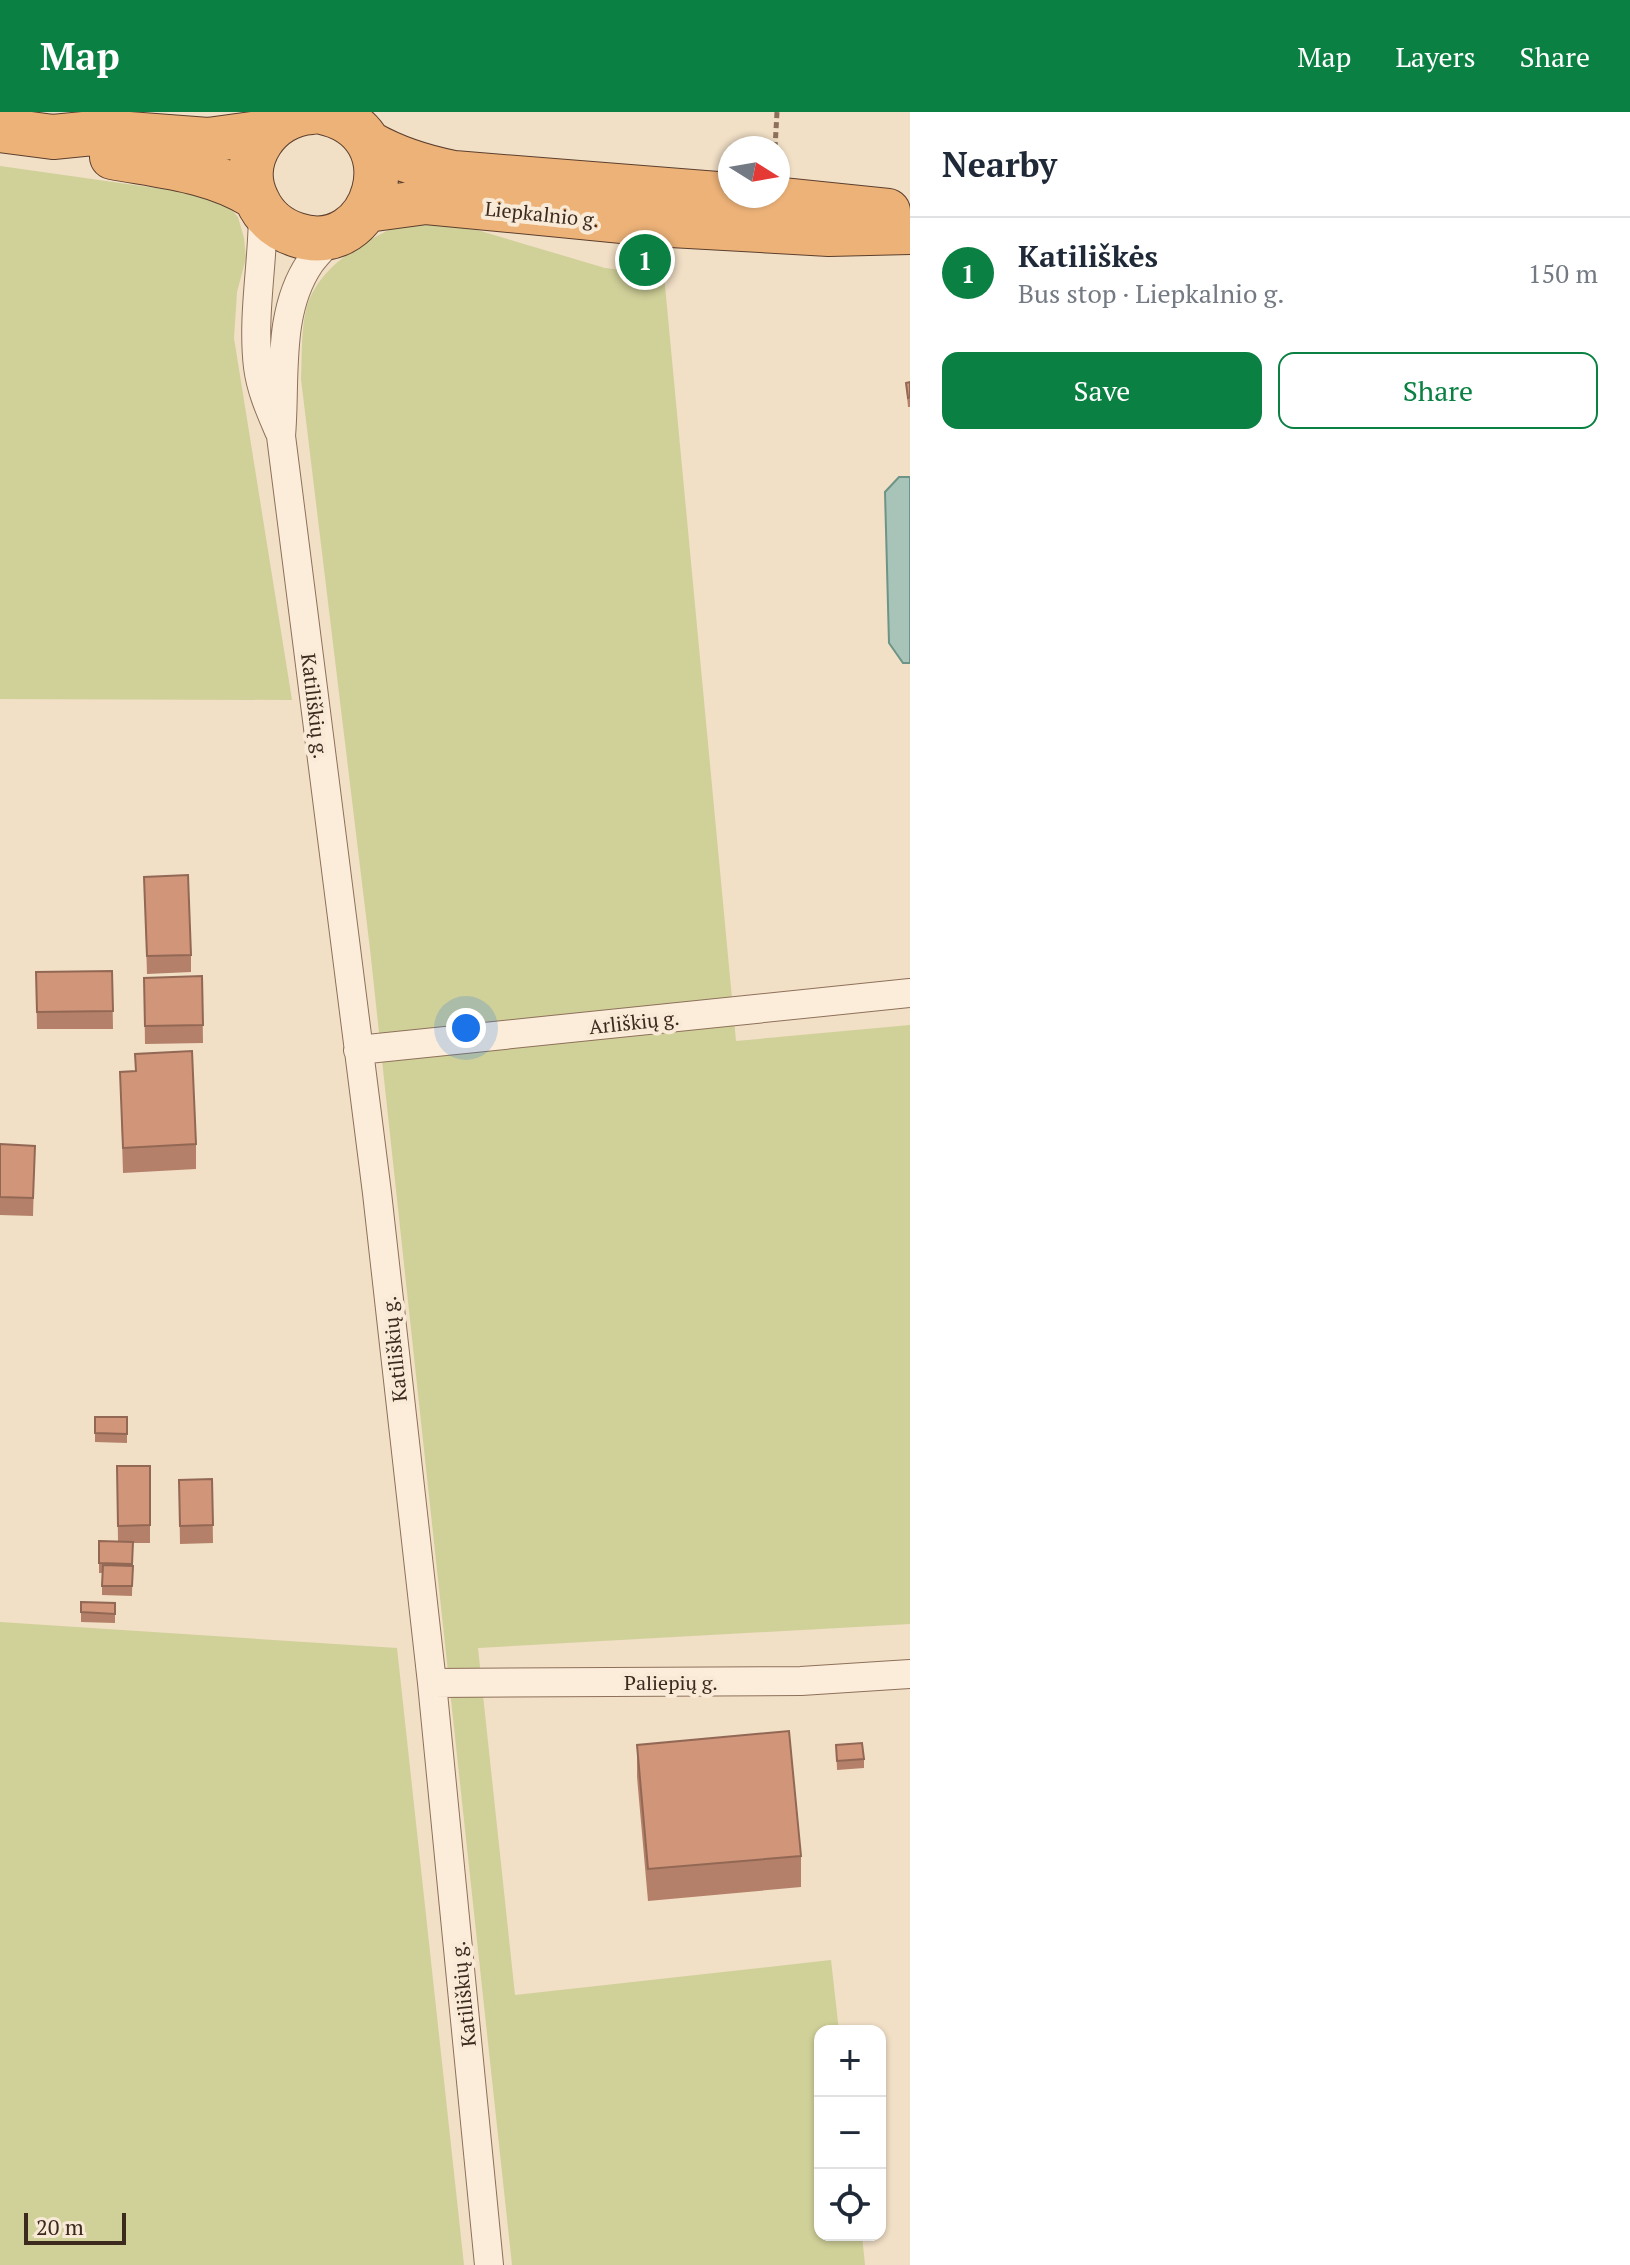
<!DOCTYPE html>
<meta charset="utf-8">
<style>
body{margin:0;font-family:"PT Serif",serif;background:#f2f2f3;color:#1f2937}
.controls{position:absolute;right:24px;bottom:24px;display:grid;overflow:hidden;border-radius:16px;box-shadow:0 2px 6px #0004}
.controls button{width:72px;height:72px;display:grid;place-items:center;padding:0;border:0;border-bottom:2px solid #e0e1e3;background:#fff;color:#1f2937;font:40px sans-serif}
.compass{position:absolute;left:718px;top:24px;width:72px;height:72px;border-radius:50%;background:#fff;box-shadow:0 2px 6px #0004;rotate:101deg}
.scale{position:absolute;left:24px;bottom:20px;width:102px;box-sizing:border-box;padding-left:8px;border:4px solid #3d2a1f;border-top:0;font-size:22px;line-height:28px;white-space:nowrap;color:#3d2a1f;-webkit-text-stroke:6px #f8ead6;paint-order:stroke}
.you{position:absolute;left:466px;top:916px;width:28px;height:28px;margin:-20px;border:6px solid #fff;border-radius:50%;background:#1a73e8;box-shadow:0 0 0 12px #1a73e833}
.badge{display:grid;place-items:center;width:52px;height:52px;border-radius:50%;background:#0b8043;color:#fff;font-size:26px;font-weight:700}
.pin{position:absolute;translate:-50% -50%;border:4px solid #fff;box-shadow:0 2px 8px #0006}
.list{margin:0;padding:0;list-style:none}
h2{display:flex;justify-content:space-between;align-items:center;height:104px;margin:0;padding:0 32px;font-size:34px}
h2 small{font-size:26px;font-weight:400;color:#747a83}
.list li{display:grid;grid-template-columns:52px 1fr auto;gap:24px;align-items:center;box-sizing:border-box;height:112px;padding:0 32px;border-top:2px solid #e0e1e3}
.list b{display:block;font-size:30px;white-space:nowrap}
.list p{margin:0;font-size:26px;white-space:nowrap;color:#747a83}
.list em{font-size:26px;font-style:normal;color:#747a83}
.actions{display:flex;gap:16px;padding:24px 32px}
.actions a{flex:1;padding:18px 0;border:2px solid #0b8043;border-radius:16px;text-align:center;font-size:28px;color:#0b8043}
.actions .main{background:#0b8043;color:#fff}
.icon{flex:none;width:44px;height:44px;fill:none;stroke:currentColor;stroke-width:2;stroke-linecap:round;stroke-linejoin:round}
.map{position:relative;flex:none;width:910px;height:2153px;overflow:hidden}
header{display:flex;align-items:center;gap:48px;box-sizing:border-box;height:112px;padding:0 40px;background:#0b8043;color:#fff}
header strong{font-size:38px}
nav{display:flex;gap:44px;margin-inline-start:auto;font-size:28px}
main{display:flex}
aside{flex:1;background:#fff}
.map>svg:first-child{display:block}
.green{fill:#d0d099}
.water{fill:#a8c4b9;stroke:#6d9486;stroke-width:2}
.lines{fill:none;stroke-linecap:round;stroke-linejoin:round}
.minor-casing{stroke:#8e705a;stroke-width:30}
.trunk-casing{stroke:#5c3f2e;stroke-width:46}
.path{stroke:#8e705a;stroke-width:5;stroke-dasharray:6 4;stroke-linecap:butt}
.minor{stroke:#fbedda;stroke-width:28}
.trunk{stroke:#ecb278;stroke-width:44}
.wall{fill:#b48069}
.building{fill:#d1957a;stroke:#926855;stroke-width:2}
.labels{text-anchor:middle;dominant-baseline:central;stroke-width:8;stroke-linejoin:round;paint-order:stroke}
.street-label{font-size:20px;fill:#3d2a1f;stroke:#f8ead6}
</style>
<header>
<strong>Map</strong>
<nav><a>Map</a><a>Layers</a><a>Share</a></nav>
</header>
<main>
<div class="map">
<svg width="910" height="2153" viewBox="0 0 910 2153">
<rect width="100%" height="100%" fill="#f1dfc6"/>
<path class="green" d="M0,54L205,83L225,90L238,105L244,126L246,146L237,180L234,226L292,588L0,587Z
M413,108L457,112L605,156L664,163L736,929L910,913V1512L478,1536L515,1883L831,1848L839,1919H820V2123H862L865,2153H512L370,837L301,267C302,245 301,219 306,198C317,152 373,123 413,108Z
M0,1510L397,1536L464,2153H0Z"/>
<path class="water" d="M899,365H910V551H903L889,531L885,380Z"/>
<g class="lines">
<g class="minor-casing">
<path id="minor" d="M263,100C263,151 252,204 258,255C261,278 270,298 279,319
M335,123C327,132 317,141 310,151C276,201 286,267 281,324L377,1081L432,1571L489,2153
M358,938L910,881
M432,1571L801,1569L910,1562"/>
</g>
<g class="trunk-casing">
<path id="trunk" d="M312,0C269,2 237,48 257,88C265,106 278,117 297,123C375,149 416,20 322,0
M0,18L53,25L103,20L208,28L267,20
M369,31C397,47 423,55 454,61L730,83
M112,45C161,54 212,58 255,85
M743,84L888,99
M367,98L426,90L653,112L829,122L910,120"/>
</g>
<path class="path" d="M775,36L777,0"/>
<use href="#minor" class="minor"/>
<use href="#trunk" class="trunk"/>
</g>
<path class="wall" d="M910,270V295H908L906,271Z
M144,765L191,843V860L147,862Z
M112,859L113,917H37L36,860Z
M202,864L203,931L145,932L144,866Z
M135,942L196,1032V1057L123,1061L120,960H135Z
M0,1032L35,1034L33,1104L0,1103Z
M95,1305H127V1331L95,1330Z
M117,1354H150V1431H133L132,1484L102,1483V1461H99V1429H118Z
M212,1367L213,1431L180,1432L179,1368Z
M81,1490L115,1502V1511L81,1510Z
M637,1633L801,1744V1775L648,1789L637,1665Z
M836,1633L864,1647V1656L837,1658Z"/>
<path class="building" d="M910,270V285L908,286L906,271Z
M188,763L191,843L147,844L144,765Z
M112,859L113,899L37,900L36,860Z
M202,864L203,913L145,914L144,866Z
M192,939L196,1032L123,1036L120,960L136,959L135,942Z
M0,1032L35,1034L33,1086L0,1085Z
M95,1305H127V1322L95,1321Z
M117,1354H150V1413L118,1414Z
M212,1367L213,1413L180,1414L179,1368Z
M99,1429L133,1430L132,1452L99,1451Z
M103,1453L133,1454L132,1474H102Z
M81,1490L115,1491V1502L81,1500Z
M789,1619L801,1744L648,1757L637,1633Z
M862,1631L864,1647L837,1649L836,1633Z"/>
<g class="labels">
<g class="street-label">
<text transform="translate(542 102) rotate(6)">Liepkalnio g.</text>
<text transform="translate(315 594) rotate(83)">Katiliškių g.</text>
<text transform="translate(634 910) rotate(-6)">Arliškių g.</text>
<text transform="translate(394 1237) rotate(-96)">Katiliškių g.</text>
<text x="671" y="1570">Paliepių g.</text>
<text transform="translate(463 1882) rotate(-96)">Katiliškių g.</text>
</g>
</g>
</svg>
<div class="controls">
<button>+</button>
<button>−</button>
<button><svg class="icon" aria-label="locate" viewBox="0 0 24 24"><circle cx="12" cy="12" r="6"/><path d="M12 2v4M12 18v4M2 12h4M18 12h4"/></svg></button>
</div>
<svg class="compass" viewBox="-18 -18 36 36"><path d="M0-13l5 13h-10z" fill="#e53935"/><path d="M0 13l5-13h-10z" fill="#747a83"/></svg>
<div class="scale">20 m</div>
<div class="you"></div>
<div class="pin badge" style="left:645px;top:148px">1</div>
</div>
<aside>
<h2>Nearby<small></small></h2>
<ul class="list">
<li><span class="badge">1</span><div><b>Katiliškės</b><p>Bus stop · Liepkalnio g.</p></div><em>150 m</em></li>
</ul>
<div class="actions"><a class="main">Save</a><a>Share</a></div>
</aside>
</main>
